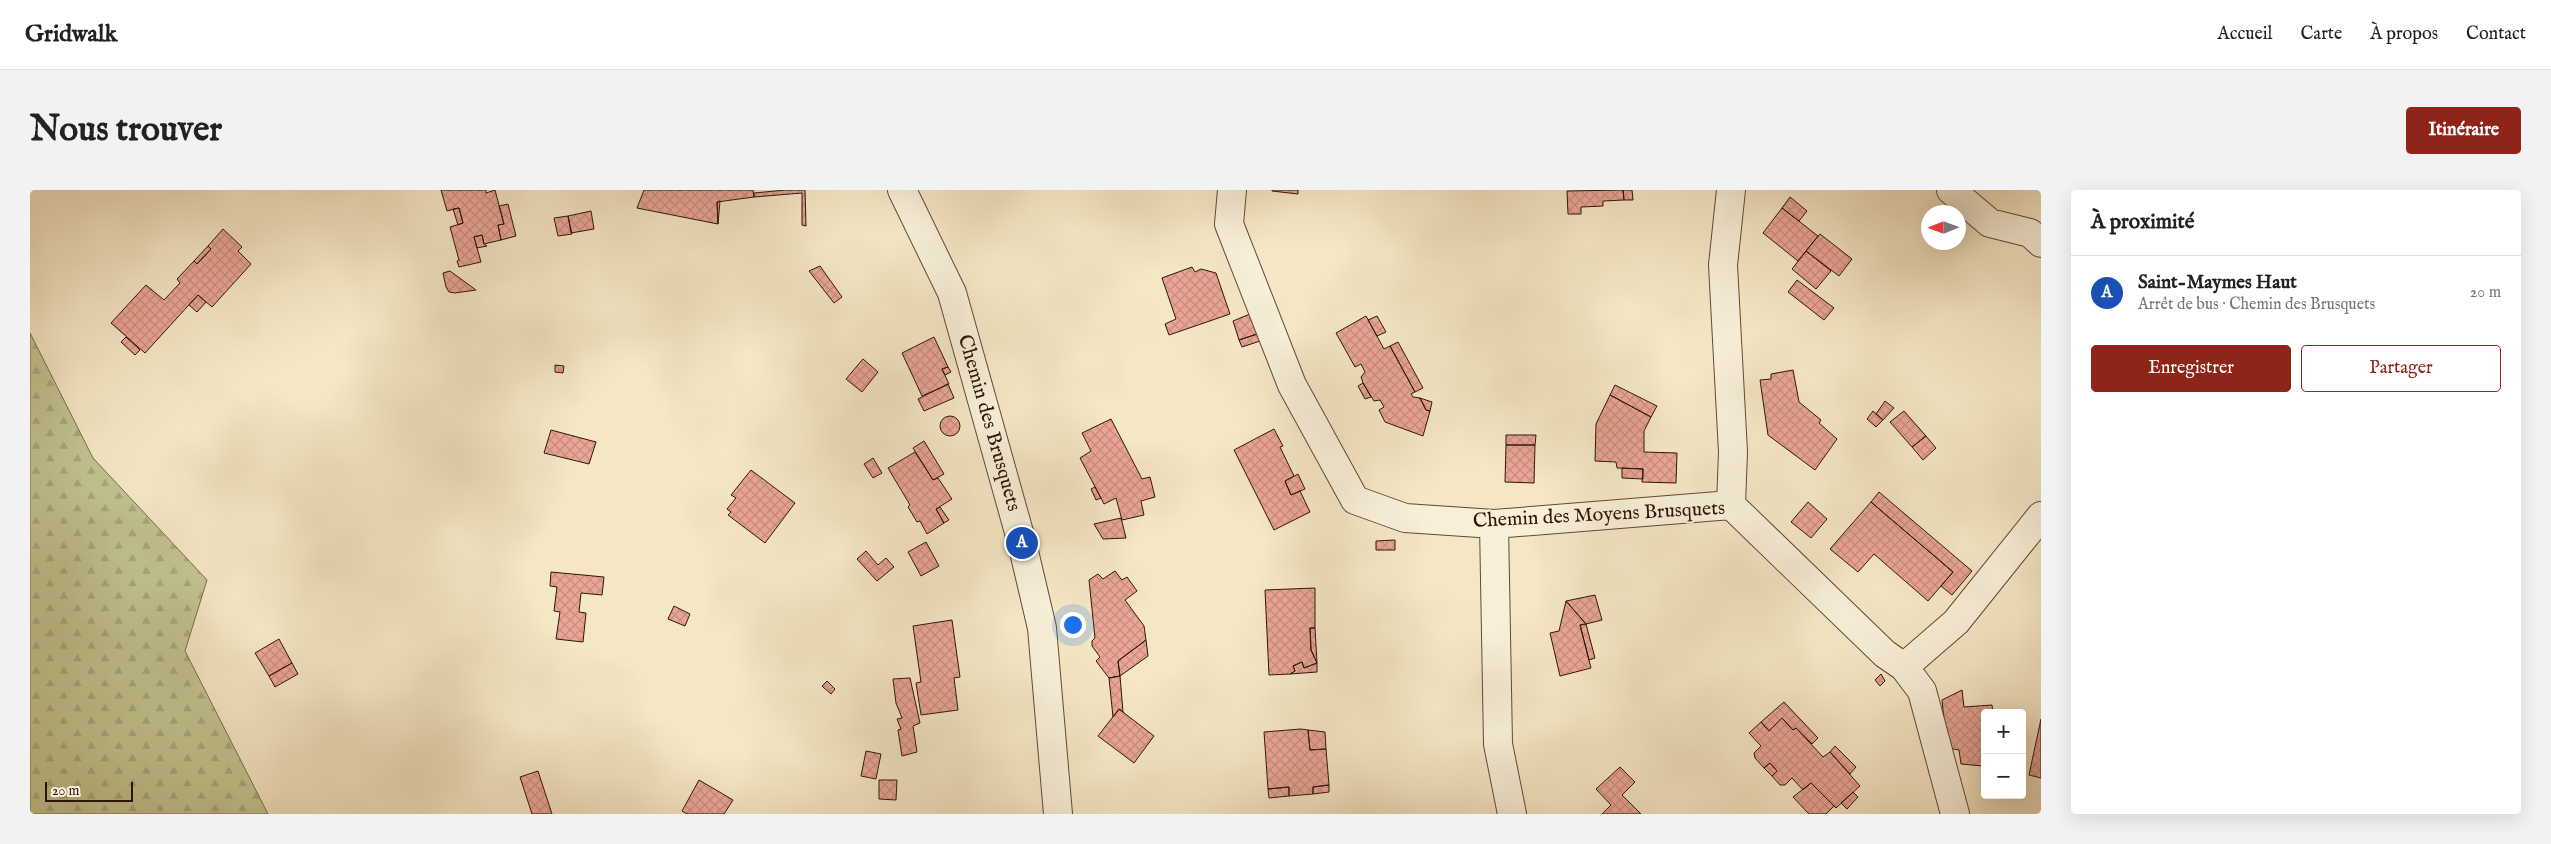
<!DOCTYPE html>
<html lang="fr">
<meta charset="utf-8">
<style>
body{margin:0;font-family:"IM FELL English",serif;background:#f2f2f2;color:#222}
.controls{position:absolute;right:15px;bottom:15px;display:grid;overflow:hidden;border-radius:5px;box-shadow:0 5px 20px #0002}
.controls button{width:45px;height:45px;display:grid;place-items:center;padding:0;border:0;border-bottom:1px solid #e0e0e0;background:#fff;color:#222;font:25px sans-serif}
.compass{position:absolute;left:1891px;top:15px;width:45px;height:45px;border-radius:50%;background:#fff;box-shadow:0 5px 20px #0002;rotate:269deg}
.scale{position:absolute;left:15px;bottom:12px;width:88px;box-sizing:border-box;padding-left:5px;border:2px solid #2f1508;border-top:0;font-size:14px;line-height:18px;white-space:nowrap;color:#2f1508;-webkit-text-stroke:4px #f8efd9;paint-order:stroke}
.you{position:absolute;left:1042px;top:434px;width:18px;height:18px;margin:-12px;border:4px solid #fff;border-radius:50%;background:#1a73e8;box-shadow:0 0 0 8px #1a73e833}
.badge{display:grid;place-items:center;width:32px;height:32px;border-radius:50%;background:#8f2418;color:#fff;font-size:16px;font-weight:700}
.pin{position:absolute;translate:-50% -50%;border:2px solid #fff;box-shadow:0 1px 5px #0006}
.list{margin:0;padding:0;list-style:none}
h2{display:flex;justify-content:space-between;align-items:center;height:65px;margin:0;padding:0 20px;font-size:21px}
h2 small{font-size:16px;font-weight:400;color:#767676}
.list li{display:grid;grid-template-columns:32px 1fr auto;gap:15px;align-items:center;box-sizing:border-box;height:75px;padding:0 20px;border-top:1px solid #e0e0e0}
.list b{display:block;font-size:19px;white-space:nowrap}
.list p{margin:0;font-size:16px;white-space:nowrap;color:#767676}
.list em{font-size:16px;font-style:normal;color:#767676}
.actions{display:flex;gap:10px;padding:15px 20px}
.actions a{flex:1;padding:11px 0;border:1px solid #8f2418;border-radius:5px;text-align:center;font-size:18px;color:#8f2418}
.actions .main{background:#8f2418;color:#fff}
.map{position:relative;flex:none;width:2011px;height:624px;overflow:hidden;border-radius:5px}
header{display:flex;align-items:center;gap:30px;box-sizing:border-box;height:70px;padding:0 25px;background:#fff;border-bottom:1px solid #e0e0e0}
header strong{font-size:24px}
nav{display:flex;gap:28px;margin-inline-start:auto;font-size:18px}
.intro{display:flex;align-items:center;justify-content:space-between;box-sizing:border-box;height:120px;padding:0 30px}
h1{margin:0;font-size:35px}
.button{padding:12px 22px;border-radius:5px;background:#8f2418;color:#fff;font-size:18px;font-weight:700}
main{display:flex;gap:30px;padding:0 30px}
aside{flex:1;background:#fff;border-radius:5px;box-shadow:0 5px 20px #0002}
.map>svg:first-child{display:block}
.forest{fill:url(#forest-firs);stroke:#786c4c}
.building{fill:url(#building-cross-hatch);stroke:#2f1508}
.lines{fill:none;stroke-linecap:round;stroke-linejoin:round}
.minor-casing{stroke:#604937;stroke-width:30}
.minor{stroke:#f8efd9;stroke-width:28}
.labels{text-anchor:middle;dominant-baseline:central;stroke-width:4;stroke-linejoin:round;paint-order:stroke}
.street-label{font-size:20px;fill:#2f1508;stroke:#f8efd9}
</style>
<header>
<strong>Gridwalk</strong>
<nav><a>Accueil</a><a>Carte</a><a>À propos</a><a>Contact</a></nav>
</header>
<div class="intro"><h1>Nous trouver</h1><a class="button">Itinéraire</a></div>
<main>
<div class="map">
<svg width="2011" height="624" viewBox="0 0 2011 624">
<defs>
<pattern id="forest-firs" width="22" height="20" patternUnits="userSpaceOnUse" patternTransform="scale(1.25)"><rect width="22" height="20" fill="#c2c390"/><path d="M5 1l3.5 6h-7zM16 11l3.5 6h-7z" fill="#a7a77b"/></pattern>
<pattern id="building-cross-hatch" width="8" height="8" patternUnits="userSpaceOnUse" patternTransform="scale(1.25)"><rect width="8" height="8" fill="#eaa596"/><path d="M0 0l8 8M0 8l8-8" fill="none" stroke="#c98d80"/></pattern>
</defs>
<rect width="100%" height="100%" fill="#f5e6c4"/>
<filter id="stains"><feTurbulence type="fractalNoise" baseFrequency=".004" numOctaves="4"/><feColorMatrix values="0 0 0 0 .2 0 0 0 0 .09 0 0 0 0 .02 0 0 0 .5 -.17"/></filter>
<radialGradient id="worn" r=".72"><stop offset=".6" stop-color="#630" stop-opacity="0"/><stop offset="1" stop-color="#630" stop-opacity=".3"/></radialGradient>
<path class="forest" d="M0,143L63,268L177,390L155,461L238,624H0Z"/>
<path class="building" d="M411,0H456V3L465,0L474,34L468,35L471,50L454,54L452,45L444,47L451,72L429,77L427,71L429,70L420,37L433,33L429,18L417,21Z
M614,0H723L724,7L687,12L688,34L607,18Z
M756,0H775L776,36L772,35V3L724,7V3Z
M1242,0H1268V4L1242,1Z
M1593,0H1602L1603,10H1594Z
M1593,0L1594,10L1573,11V16L1551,17V24H1538L1537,1Z
M1760,7L1777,21L1769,31L1752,18Z
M690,11L688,34L687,12Z
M478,14L486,46L471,50L468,35L474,34L469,16Z
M429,18L433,33L428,35L423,19Z
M1752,18L1788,46L1768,71L1733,43Z
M561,21L564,39L541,43L538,26Z
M538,26L542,44L528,46L524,28Z
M193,39L212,57L208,61L221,74L182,117L168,105L115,163L81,133L116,95L134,110L150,93L147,89L164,71L167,74L181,59L178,56Z
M1790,44L1822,69L1809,86L1776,61Z
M452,45L454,54L457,56L447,58L444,47Z
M178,56L181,59L167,74L164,71Z
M1776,61L1801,81L1786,99L1762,79Z
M790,76L812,107L804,113L779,81Z
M1162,77L1165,82L1171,79L1186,83L1200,124L1139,145L1135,134L1146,129L1132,88Z
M420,81L446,100L425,103L419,102L416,97L413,83Z
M1767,90L1804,118L1794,130L1758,102Z
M168,105L176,112L167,122L159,115Z
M1220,124L1227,144L1209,150L1203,131Z
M1336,126L1354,159L1360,156L1385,202L1381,204L1383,207L1390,208L1396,220L1400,221L1393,246L1355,232L1349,220L1354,217L1350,210L1344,211L1333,193L1331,187L1335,182L1331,174L1325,177L1306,143Z
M1347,126L1356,142L1347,146L1338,130Z
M1227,144L1230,151L1212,157L1209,150Z
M96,147L110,160L105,165L91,152Z
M904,147L918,177L912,179L919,194L892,206L872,163Z
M1368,152L1393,198L1385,202L1360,156Z
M833,169L848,182L832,202L816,189Z
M525,175L534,176L533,183L525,182Z
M918,177L921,182L915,185L912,179Z
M1763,180L1769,212L1791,230L1789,233L1807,249L1785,280L1738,245L1730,190L1741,189V184Z
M1333,193L1341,207L1335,209L1328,196Z
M918,194L924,208L894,221L888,209Z
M1585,195L1627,216L1621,227L1580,205Z
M1580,205L1621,227L1614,241V262L1647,263L1646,293L1612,292L1613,279L1587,278L1586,272L1565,271L1566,234Z
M1390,208L1402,212L1400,221L1396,220Z
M1855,211L1864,218L1853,230L1846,224Z
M1843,221L1853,230L1846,237L1837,229Z
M1874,221L1896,246L1882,257L1860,232Z
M910 236a10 10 0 1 1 20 0a10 10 0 1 1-20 0Z
M1081,229L1112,289L1120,287L1125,307L1111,311L1114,325L1092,330L1086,308L1074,314L1050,268L1061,261L1052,243Z
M1244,239L1253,256L1250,257L1264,286L1255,291L1261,305L1270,301L1280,322L1244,340L1204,260Z
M521,240L566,252L559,274L514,263Z
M1476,245H1506L1505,255H1476Z
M1896,246L1906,258L1893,270L1882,257Z
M894,251L914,284L903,290L883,258Z
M1476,255H1505L1504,293L1475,292Z
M885,262L903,290L908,288L922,309L906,319L914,333L897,344L890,331L887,332L878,317L880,315L858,278Z
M843,268L852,283L843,288L834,274Z
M1592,278L1613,279V289L1592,288Z
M721,280L765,313L735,353L698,325L701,322L697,319L706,308L701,305Z
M1268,284L1275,299L1261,305L1255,291Z
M1065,297L1071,308L1066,310L1061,299Z
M1849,302L1942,381L1922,405L1911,396L1923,382L1841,312Z
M1778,312L1797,329L1781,348L1761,332Z
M1841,312L1923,382L1898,411L1844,364L1828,382L1800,359Z
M910,317L919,330L914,333L906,319Z
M1091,328L1096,348L1073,349L1064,334Z
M1365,350V360H1346V351Z
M896,352L909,376L891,386L878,362Z
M836,361L848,375L856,368L864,377L847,391L827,369Z
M1085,381L1092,390L1097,387L1107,401L1095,410L1114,436L1116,450L1088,471L1090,486L1079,488L1066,471L1070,467L1062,456V451L1065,448L1059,390L1068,384L1073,389Z
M521,382L574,387L572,405L551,403L549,422L556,423L553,452L526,449L530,422L524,421L527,397L520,396Z
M1285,398V438H1280L1281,460L1287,473L1274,478L1272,472L1263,476L1265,481L1260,484L1239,485L1235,400Z
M1565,405L1572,430L1556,434L1536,411Z
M1536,411L1556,434L1550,435L1561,478L1530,486L1520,443L1529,441Z
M644,416L660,424L655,436L638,429Z
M922,430L930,487L924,488L928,520L891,525L886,493L891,492L883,436Z
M1556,434L1565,468L1559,470L1550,435Z
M1280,438H1285L1287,473L1281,460Z
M249,449L262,473L239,486L225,463Z
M1116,450L1118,466L1090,486L1088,471Z
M1272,472L1274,478L1287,473V482L1260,484L1265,481L1263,476Z
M262,473L268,484L245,497L239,486Z
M1851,484L1855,491L1850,496L1845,490Z
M1090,486L1093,522L1089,519L1083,527L1079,488Z
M880,488L890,533L883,536L887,562L872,566L868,540L871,539L867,529L872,528L866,513L863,489Z
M797,491L805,499L801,504L792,496Z
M1932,500L1934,517L1962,515L1963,523H1955V564L1951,565L1953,576L1931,574L1929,560L1919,558L1916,550L1912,510Z
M1754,512L1788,548L1782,554L1766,538L1763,540L1752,528L1739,541L1731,532Z
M1089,519L1124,546L1104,573L1068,546Z
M1992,523L1995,560H1992Z
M1752,528L1763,540L1766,538L1793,567L1800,562L1830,596L1806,618L1781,593L1773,600L1762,588L1755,595H1750L1742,586L1747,581L1740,573L1734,578L1725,568L1724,563L1731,556L1719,543L1731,532L1739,541Z
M2011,529V588L1999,585Z
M1271,539L1278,540L1280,560L1296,559L1299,595L1283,597V604L1259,606V597L1238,599L1234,542Z
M1278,540L1295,542L1296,559L1280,560Z
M1805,556L1826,577L1820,584L1800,562Z
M836,561L851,564L846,589L831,586Z
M1740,573L1747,581L1742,586L1734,578Z
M1590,577L1605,592L1592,605L1611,624H1572L1581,615L1566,599Z
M508,581L522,624H502L490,587Z
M669,590L703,610L694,624H657L652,621Z
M849,590H867L866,610L849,609Z
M1781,593L1804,616L1796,624H1779L1763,607Z
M1299,595V602L1283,604V597Z
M1259,597V606L1239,608L1238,599Z
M1823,602L1828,607L1817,619L1811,613Z"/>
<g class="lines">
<g class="minor-casing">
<path id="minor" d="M872,0L922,103L992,353L1012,438L1028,624
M1202,0L1199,34L1262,195L1325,310L1375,328L1464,334L1701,315L1855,464L1874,477L1892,501L1925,624
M1921,0L1960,33L2000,43L2011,53
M1701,315L1703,262L1693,75L1701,0
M1464,334L1468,554L1482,624
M1874,477L1926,432L2011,326"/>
</g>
<use href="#minor" class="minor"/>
</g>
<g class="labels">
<g class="street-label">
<text transform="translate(959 233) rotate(74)">Chemin des Brusquets</text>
<text transform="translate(1569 325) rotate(-3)">Chemin des Moyens Brusquets</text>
</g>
</g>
<rect width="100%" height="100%" filter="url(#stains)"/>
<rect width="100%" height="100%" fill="url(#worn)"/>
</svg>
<div class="controls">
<button>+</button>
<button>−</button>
</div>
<svg class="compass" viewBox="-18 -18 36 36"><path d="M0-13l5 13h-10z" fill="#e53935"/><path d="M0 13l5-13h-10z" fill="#767676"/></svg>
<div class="scale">20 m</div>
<div class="you"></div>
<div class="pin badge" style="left:992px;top:353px;background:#1a4fb4">A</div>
</div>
<aside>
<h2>À proximité<small></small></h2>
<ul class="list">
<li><span class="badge" style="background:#1a4fb4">A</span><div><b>Saint-Maymes Haut</b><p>Arrêt de bus · Chemin des Brusquets</p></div><em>20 m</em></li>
</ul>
<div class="actions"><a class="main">Enregistrer</a><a>Partager</a></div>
</aside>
</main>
